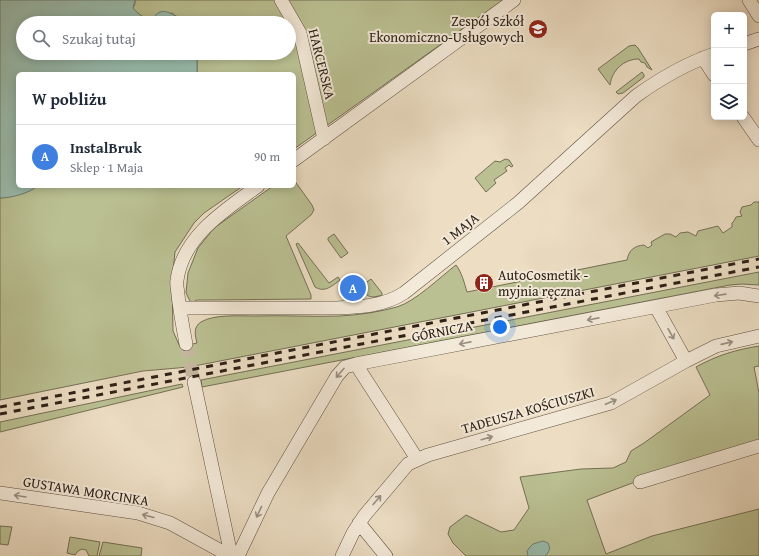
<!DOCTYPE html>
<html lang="pl">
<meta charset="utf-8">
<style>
body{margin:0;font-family:"Gentium Book Plus",serif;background:#f2f2f3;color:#1f2937}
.controls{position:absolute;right:12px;top:12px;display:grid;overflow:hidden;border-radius:6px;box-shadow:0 2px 10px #0003}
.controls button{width:36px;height:36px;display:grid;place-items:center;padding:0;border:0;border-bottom:1px solid #e0e1e3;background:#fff;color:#1f2937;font:20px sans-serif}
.you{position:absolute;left:500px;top:327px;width:14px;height:14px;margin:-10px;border:3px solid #fff;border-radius:50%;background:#1a73e8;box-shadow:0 0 0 6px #1a73e833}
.badge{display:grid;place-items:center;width:26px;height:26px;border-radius:50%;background:#0b8043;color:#fff;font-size:13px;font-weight:700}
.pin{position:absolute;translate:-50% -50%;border:2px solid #fff;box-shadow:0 1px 4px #0006}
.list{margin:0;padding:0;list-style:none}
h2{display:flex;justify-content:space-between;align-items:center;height:52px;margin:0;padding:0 16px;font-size:17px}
h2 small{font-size:13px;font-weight:400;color:#747a83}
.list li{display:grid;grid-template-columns:26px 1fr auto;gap:12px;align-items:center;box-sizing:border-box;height:64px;padding:0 16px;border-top:1px solid #e0e1e3}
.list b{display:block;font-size:15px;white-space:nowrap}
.list p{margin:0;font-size:13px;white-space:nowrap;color:#747a83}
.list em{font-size:13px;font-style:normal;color:#747a83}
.icon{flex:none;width:22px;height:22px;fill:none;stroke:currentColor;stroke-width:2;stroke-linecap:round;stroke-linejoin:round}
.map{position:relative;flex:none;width:759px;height:556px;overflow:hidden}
.search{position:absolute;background:#fff;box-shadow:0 2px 10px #0003;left:16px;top:16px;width:280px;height:44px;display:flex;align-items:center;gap:10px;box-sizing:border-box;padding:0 14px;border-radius:22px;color:#747a83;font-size:15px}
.panel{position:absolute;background:#fff;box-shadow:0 2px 10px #0003;left:16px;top:72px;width:280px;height:116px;border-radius:6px}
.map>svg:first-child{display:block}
.green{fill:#bac092;stroke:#747055}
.water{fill:#9abdae;stroke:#6f7f72}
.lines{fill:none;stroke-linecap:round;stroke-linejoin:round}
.street-tunnel{stroke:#c6b7a1;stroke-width:13;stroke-dasharray:13 6;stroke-linecap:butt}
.street-casing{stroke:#5e5043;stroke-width:14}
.street{stroke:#f3e9d8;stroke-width:13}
.rail{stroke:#2e2118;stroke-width:3;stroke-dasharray:7 7;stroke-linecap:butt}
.oneway{stroke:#9a8f82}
.labels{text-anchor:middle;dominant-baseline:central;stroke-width:4;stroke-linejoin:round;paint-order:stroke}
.poi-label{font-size:14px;fill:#2e2118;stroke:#f3e9d8;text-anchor:end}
.street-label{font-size:14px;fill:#2e2118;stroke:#f3e9d8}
</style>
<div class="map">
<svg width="759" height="556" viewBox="0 0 759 556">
<rect width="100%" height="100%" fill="#ecddc3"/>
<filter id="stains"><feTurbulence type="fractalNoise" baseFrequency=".005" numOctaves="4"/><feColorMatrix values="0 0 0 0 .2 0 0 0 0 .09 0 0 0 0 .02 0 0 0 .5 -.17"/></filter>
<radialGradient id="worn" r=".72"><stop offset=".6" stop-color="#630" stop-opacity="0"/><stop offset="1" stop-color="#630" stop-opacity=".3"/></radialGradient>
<path class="green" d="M135,0H503L294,149V74H197V53H289V23H192L191,21C184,21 178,18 172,13L155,16L153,19C145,20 138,14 133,8L135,4Z
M635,45L638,48L652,70L647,67L645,63L641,62L639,59C624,59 612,70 610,85L598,69L629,46Z
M642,72L644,75V77L623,93L618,94L616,92Z
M505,159L509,160L513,166L511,167L509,165L505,168L507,171L494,180L496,183L486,192L475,178L495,161L500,162Z
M294,180L312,205L314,210L311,215L286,236L311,295V299L211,300H197L191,303L186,293L188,273L198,248L214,228L273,186H294Z
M37,186H243L204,213L194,223L175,252L172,281L173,331L180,347L197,343C195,335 193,327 201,322C214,314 240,316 255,316C283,315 312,317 340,316C359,315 379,312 397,307C416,301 439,278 456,265C462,273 464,282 467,292L627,260C629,250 634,246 644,245L648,248L652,245L651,242L665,234H670L676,237L680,233L688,232L696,236L698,231L718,226L723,233L732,227V223L734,221L736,217L742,216L740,212L742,207L751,205L754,202H759V256L189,367L143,371L0,400V198C11,197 29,193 37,186Z
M334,234L348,253L341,258L328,240V238Z
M298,243L329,283L338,277L340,280C332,286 325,293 315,287L296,244Z
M759,272V285L742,284L730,285L202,387L201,380Z
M371,279L382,293V295C369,299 368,297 360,287Z
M759,346V366L754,367L759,393V443L635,482L587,500L606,554L652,536L759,509V556H466L453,543L448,534L450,527L466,515L501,532L514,530L529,508L520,477L581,469L613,468L626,462L631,451L644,443L710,395L696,367C718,355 735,350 759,346Z
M182,384L183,387L0,432V422Z
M0,526L12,527L8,545L0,544Z
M70,537L100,542L97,556H89L86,550L82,549L78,551L75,555L67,553Z
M103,542L142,548L141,556H99Z"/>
<path class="water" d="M0,0H135L133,8C138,14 145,20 153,19C163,1 176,21 191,21L192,23H23V53H197V74H18V186H37C30,193 11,198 0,198Z
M543,541L548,543C551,549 549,552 545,556H528L527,551L530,547L533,544Z"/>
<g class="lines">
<path class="street-tunnel" d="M186,344L194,382"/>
<g class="street-casing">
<path id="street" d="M281,0L300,33L324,139
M749,0L759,16
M744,44L759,39
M703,58L714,75
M743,117L759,140
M294,160L514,0
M656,307L686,361
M180,308H337C361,307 384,306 404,293L518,203L636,96C661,78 685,64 714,54
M186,344C183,328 180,312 178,295C178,291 176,285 177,280C183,236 225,210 258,186
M356,364L359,369L417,459
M194,382L230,550L234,556
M640,482L759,446
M0,493L138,513L170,523L230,556
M359,523L386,556
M238,556L268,493L337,376L345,367L356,364L716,295L739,293L759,296
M342,556L353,533L364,516L408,464L428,455L611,403L686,361L716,346L759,336"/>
</g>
<use href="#street" class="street"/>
<path class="rail" d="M0,407L759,259
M0,414L759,267"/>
</g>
<defs><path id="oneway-shaft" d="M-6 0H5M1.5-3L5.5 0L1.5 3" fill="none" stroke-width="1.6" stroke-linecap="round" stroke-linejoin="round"/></defs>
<g class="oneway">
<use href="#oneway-shaft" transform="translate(720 295) rotate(172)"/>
<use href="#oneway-shaft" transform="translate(593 319) rotate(169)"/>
<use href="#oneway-shaft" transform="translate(671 334) rotate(61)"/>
<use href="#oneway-shaft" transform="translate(465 343) rotate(169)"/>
<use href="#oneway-shaft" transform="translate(727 343) rotate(-13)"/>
<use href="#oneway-shaft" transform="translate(340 373) rotate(131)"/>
<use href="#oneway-shaft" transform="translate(611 402) rotate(-23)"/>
<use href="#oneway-shaft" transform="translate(487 438) rotate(-16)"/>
<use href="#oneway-shaft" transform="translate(20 496) rotate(-171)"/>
<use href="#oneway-shaft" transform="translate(377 500) rotate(-49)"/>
<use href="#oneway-shaft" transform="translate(259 512) rotate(115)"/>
<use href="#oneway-shaft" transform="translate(148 516) rotate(-165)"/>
</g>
<defs>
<g id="school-disc" transform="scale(1)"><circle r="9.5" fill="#8f2418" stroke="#f3e9d8"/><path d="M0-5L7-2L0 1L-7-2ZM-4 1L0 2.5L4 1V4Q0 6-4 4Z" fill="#fff"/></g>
<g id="building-disc" transform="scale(1)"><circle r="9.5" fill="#8f2418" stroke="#f3e9d8"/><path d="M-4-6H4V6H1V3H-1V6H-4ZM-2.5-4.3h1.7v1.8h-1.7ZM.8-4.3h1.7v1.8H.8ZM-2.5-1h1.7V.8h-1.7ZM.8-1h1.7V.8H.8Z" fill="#fff"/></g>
</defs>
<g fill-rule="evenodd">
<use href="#school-disc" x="538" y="29"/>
<use href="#building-disc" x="484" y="283"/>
</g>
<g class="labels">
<g class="poi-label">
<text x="524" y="21">Zespół Szkół<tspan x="524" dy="16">Ekonomiczno-Usługowych</tspan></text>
<text x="498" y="275" text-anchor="start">AutoCosmetik -<tspan x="498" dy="16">myjnia ręczna</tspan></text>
</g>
<g class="street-label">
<text transform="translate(322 64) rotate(76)">HARCERSKA</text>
<text transform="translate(460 229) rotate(-38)">1 MAJA</text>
<text transform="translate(442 331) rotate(-11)">GÓRNICZA</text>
<text transform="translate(528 410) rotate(-16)">TADEUSZA KOŚCIUSZKI</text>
<text transform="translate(86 491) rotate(9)">GUSTAWA MORCINKA</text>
</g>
</g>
<rect width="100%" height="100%" filter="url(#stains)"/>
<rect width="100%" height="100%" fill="url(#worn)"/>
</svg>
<div class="controls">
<button>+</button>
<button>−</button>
<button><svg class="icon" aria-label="layers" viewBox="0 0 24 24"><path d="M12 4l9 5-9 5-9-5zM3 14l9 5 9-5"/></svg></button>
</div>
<div class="you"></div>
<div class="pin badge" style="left:353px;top:288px;background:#3f7fe0">A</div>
<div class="search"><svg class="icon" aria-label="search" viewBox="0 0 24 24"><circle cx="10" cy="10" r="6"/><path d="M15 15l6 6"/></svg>Szukaj tutaj</div>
<section class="panel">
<h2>W pobliżu<small></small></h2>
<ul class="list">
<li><span class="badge" style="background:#3f7fe0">A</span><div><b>InstalBruk</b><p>Sklep · 1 Maja</p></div><em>90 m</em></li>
</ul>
</section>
</div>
